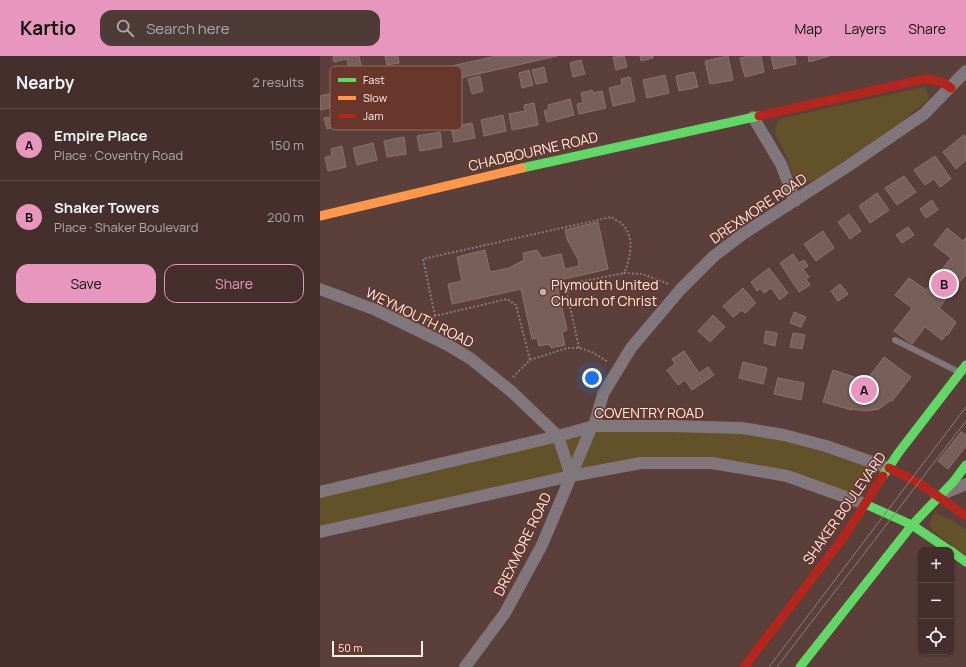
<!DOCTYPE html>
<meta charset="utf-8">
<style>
body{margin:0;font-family:Manrope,sans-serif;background:#4e3b38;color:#f1f3f6}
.controls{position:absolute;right:12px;bottom:12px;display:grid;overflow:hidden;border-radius:8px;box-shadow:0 1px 3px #0004}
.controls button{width:36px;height:36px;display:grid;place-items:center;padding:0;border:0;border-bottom:1px solid #5c4a48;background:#442f2c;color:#f1f3f6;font:20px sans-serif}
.scale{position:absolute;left:12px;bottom:10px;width:91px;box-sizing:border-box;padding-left:4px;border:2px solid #fbedea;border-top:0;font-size:11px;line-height:14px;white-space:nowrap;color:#fbedea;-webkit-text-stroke:3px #69362c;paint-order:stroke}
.you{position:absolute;left:272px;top:322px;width:14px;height:14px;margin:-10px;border:3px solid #fff;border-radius:50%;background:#1a73e8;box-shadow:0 0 0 6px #1a73e833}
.badge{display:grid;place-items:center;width:26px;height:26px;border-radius:50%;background:#e797bd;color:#111;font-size:13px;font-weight:700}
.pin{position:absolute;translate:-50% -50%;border:2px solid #fff;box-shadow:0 1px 4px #0006}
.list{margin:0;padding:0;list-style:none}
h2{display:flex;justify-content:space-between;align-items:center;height:52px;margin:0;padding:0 16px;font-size:17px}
h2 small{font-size:13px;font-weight:400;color:#afa9a9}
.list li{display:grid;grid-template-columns:26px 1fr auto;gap:12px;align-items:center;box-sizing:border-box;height:72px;padding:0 16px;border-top:1px solid #5c4a48}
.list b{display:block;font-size:15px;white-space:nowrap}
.list p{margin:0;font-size:13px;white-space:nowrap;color:#afa9a9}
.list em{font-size:13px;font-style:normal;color:#afa9a9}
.actions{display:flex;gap:8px;padding:12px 16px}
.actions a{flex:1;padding:9px 0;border:1px solid #e797bd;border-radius:12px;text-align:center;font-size:14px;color:#e797bd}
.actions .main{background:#e797bd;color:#111}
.icon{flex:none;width:22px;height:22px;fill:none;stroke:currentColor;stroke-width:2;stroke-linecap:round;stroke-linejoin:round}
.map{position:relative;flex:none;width:646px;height:611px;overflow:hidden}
header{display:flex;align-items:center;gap:24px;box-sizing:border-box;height:56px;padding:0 20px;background:#e797bd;color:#111}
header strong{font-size:19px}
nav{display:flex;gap:22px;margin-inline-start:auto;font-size:14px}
.search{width:280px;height:36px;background:#4e3b38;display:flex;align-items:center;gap:10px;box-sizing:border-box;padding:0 14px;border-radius:12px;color:#afa9a9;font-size:15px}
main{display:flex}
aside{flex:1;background:#442f2c}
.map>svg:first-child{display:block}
.green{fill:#635229}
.building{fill:#795f5a;stroke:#8a726d}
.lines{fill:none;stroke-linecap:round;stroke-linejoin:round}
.path{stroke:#867a7c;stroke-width:2;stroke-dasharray:2 2;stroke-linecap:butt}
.lane{stroke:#81767b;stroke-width:6}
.street{stroke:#81767b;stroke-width:12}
.fast{stroke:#63d668;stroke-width:9}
.slow{stroke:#ff974d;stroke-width:9}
.jam{stroke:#b3261e;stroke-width:9}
.tram{stroke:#8b7c7e;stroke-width:1}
.poi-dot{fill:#c3b0ac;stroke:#69362c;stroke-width:1.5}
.labels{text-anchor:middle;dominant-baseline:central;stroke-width:3;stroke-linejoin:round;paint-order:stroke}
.street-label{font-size:14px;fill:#fbedea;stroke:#69362c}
.poi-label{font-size:14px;fill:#fbedea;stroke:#69362c;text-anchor:start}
.key{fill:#69362c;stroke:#956d65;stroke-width:1}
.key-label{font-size:11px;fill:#fbedea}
</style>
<header>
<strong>Kartio</strong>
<div class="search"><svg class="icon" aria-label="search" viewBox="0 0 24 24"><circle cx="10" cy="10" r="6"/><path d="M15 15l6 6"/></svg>Search here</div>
<nav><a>Map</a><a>Layers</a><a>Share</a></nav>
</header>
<main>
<aside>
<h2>Nearby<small>2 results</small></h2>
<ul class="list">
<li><span class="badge">A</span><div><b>Empire Place</b><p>Place · Coventry Road</p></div><em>150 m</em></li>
<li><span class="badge">B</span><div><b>Shaker Towers</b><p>Place · Shaker Boulevard</p></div><em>200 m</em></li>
</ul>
<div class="actions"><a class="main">Save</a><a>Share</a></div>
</aside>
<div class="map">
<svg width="646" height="611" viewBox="0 0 646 611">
<rect width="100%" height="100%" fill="#5b3f3a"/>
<path class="green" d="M604,31L609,38L608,44L580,67L494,125L485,127L473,120C470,113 469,106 466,99C461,86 447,73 462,62Z
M272,370L422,372L553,405C545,419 537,433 522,439L392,407H321L0,476V436Z
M616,457L632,464L646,474V500L613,475L610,469L611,462Z"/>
<path class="building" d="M13,0H39L42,15L30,18L27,3L14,6Z
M65,0H78L79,7L67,9Z
M176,0H237L0,54V40Z
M304,0L307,11L296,14L293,1Z
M320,0H333V2L321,5Z
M408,0L413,24L390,28L385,5Z
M428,0H441L444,16L425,21L420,2Z
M451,0H475L476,8L454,13Z
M488,0H509L489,6Z
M261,4L265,18L253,21L250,7Z
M224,11L227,26L216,28L212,14Z
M209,14L213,29L202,32L199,17Z
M374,16L378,31L359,35L356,20Z
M345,19L349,37L327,42L323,24Z
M160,20L163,35L152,38L148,23Z
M310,21L315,45L293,50L289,32L302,29L301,23Z
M272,34L273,37L282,35L286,52L259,58L257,48L263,47L261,37Z
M250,43L254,59L227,66L224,55L229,53L228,49Z
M214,47L218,69L192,74L189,58L205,55L204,49Z
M183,59L186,75L164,80L161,64Z
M16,60L18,70L7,73L4,62Z
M152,67L155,82L134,86L131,71Z
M120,76L122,91L100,95L97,80Z
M644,79L646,82V104L636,113L623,96Z
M84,81L86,98L67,101L64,85Z
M53,87L57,104L37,109L33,92Z
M22,90L26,111L8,115L5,101L12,100L11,93Z
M615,100L631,123L620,131L614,123L605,129L594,114Z
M584,120L596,136L577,149L565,132Z
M557,137L569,154L550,167L539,150Z
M612,144L618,154L606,162L600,153Z
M529,158L541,175L530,183L518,166Z
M278,166L288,213L236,225L247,274L242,277L245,289L231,292L229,288L219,290L217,282L212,283L201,233L132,248L128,228L142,225L137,201L165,194L170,216L189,212L204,204L203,197L217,194L222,202L241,198L245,213L259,210L258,203L247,183L245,174Z
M588,171L594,179L582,187L576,179Z
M627,172L643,185L646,181V218L619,252L636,266L628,279H626L622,284L605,271L592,288L574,275L592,252L575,239L589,222L606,234L631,202L614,189Z
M503,175L514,192L496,205L484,188Z
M473,198L479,207L484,204L488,210L483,213L489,221L486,223L490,229L479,236L460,207Z
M449,212L468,237L460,244L451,232L444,237L440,232L437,235L431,226Z
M520,228L528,238L518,245L511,235Z
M423,232L436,247L425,257L422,254L413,261L403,250Z
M474,256L486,261L481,271L470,267Z
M393,259L405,271L390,286L378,275Z
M446,275L457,277L455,290L444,287Z
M473,277L485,279L482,293L470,291Z
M364,295L379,317L388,311L394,319L372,334L365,324L358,329L347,314L355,308L352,303Z
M564,301L591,321L572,345L571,344L559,353L545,355L533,353L532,354L503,346L513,314L546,325Z
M423,306L447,312L443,328L419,322Z
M458,322L484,327L481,344L454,338Z
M641,376L646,379V390L628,413L618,405Z"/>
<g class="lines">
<path class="path" d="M115,260L103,203L291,161C295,164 301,166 304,170C315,184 310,203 304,217L322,218L349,228
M107,264L115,260L187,243L196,249L210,304
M259,292L247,237L254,227L304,217
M193,321L210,304L247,292H259L272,296L288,306"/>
<path class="lane" d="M575,284L639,316"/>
<path class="street" d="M433,61L461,108L475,145
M0,233L56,254L128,289L151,303L192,336L238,380L251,420
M274,370L283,338L311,292L360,234L394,200L423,178L528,110L604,58L646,15
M0,436L238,380L274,370H351L422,372L464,379L506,390L569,412
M627,436L646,428
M0,476L251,420L321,407H392L467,420L545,448
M145,611L185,557L222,489L272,370"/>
<path class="fast" d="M202,112L439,60
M563,420L579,396L646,309
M545,448L592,469L629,494
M631,495L646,506
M480,611L592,469L634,425L646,409"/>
<path class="slow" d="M0,160L202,112"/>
<path class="jam" d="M439,60L605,23L622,26L631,32
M569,412L599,427L646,460
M424,611L523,482L563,420"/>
<path class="tram" d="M449,611L646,351
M457,611L646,365"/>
</g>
<circle class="poi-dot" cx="223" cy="236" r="4"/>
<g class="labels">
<g class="street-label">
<text transform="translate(213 95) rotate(-13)">CHADBOURNE ROAD</text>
<text transform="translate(438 152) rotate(-34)">DREXMORE ROAD</text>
<text transform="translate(100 261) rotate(26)">WEYMOUTH ROAD</text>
<text x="329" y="356">COVENTRY ROAD</text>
<text transform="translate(524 452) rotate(-55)">SHAKER BOULEVARD</text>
<text transform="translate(202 488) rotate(-64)">DREXMORE ROAD</text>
</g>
<g class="poi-label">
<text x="231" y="228">Plymouth United<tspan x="231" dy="16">Church of Christ</tspan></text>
</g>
</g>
<rect x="10" y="10" width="132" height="64" rx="6" class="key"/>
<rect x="18" y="22" width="18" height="4" fill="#63d668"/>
<rect x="18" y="40" width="18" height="4" fill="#ff974d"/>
<rect x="18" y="58" width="18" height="4" fill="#b3261e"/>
<g class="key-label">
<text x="43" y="28">Fast</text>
<text x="43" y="46">Slow</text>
<text x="43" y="64">Jam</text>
</g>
</svg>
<div class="controls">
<button>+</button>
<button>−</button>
<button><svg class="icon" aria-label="locate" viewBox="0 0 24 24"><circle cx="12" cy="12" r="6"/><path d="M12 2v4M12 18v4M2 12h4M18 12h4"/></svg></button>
</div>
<div class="scale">50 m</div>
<div class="you"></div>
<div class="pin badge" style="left:544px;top:334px">A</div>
<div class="pin badge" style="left:624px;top:228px">B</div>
</div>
</main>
